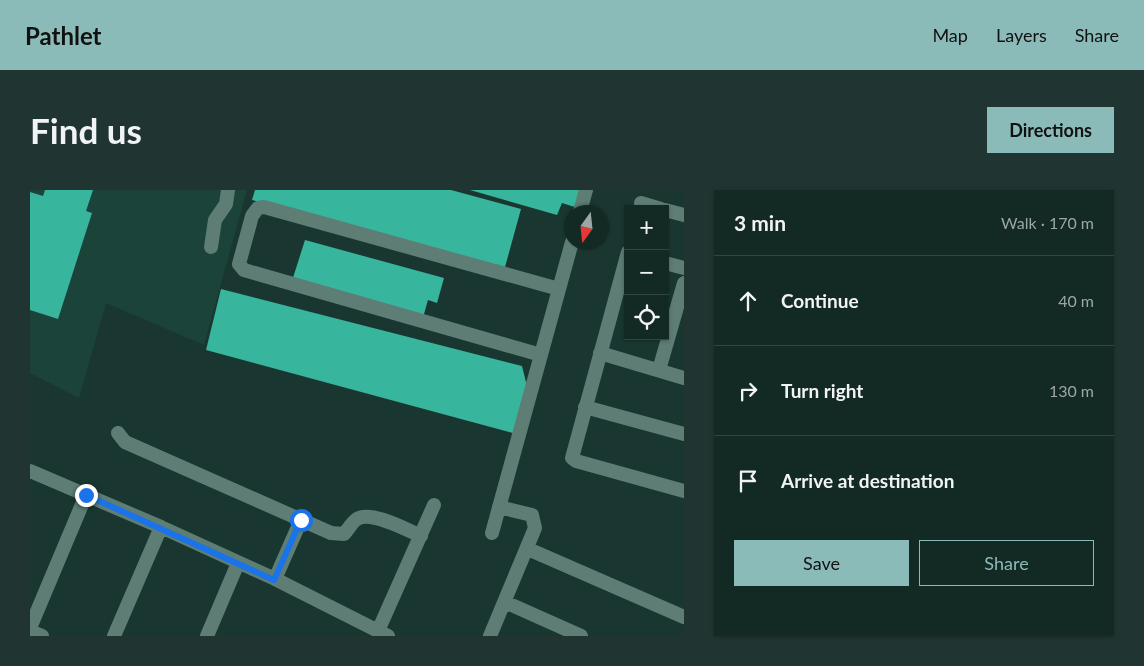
<!DOCTYPE html>
<meta charset="utf-8">
<style>
body{margin:0;font-family:Lato,sans-serif;background:#203531;color:#f1f3f6}
.controls{position:absolute;right:15px;top:15px;display:grid;overflow:hidden;border-radius:0px;box-shadow:0 1px 4px #0004}
.controls button{width:45px;height:45px;display:grid;place-items:center;padding:0;border:0;border-bottom:1px solid #324541;background:#132924;color:#f1f3f6;font:25px sans-serif}
.compass{position:absolute;left:534px;top:15px;width:45px;height:45px;border-radius:50%;background:#132924;box-shadow:0 1px 4px #0004;rotate:195deg}
.stop{position:absolute;width:15px;height:15px;margin:-11px;border:4px solid #1a73e8;border-radius:50%;background:#fff}
.stop.end{background:#1a73e8;border-color:#fff;box-shadow:0 1px 5px #0008}
.list{margin:0;padding:0;list-style:none}
h2{display:flex;justify-content:space-between;align-items:center;height:65px;margin:0;padding:0 20px;font-size:21px}
h2 small{font-size:16px;font-weight:400;color:#9da6a6}
.list li{display:grid;grid-template-columns:32px 1fr auto;gap:15px;align-items:center;box-sizing:border-box;height:90px;padding:0 20px;border-top:1px solid #324541}
.list b{display:block;font-size:19px;white-space:nowrap}
.list em{font-size:16px;font-style:normal;color:#9da6a6}
.actions{display:flex;gap:10px;padding:15px 20px}
.actions a{flex:1;padding:11px 0;border:1px solid #8bbbb9;border-radius:0px;text-align:center;font-size:18px;color:#8bbbb9}
.actions .main{background:#8bbbb9;color:#111}
.icon{flex:none;width:28px;height:28px;fill:none;stroke:currentColor;stroke-width:2;stroke-linecap:round;stroke-linejoin:round}
.map{position:relative;flex:none;width:654px;height:446px;overflow:hidden;border-radius:0px}
header{display:flex;align-items:center;gap:30px;box-sizing:border-box;height:70px;padding:0 25px;background:#8bbbb9;color:#111}
header strong{font-size:24px}
nav{display:flex;gap:28px;margin-inline-start:auto;font-size:18px}
.intro{display:flex;align-items:center;justify-content:space-between;box-sizing:border-box;height:120px;padding:0 30px}
h1{margin:0;font-size:35px}
.button{padding:12px 22px;border-radius:0px;background:#8bbbb9;color:#111;font-size:18px;font-weight:700}
main{display:flex;gap:30px;padding:0 30px}
aside{flex:1;background:#132924;border-radius:0px;box-shadow:0 1px 4px #0004}
.map>svg:first-child{display:block}
.built{fill:#1b433a}
.building{fill:#38b59d}
.lines{fill:none;stroke-linecap:round;stroke-linejoin:round}
.minor{stroke:#5d7d75;stroke-width:14}
.route{stroke:#1a73e8;stroke-width:6}
</style>
<header>
<strong>Pathlet</strong>
<nav><a>Map</a><a>Layers</a><a>Share</a></nav>
</header>
<div class="intro"><h1>Find us</h1><a class="button">Directions</a></div>
<main>
<div class="map">
<svg width="654" height="446" viewBox="0 0 654 446">
<rect width="100%" height="100%" fill="#193730"/>
<path class="built" d="M0,0H217L174,155L76,113L49,208L0,183Z"/>
<path class="building" d="M15,0H63L56,21L62,23L28,129L0,120V2L13,6Z
M225,0H421L491,19L475,77L222,10Z
M440,0H556L551,19L532,13L527,25Z
M275,50L414,88L407,113L398,110L392,131L261,94Z
M191,99L492,176L497,196L483,243L176,160Z"/>
<g class="lines">
<path class="minor" d="M611,13L631,19
M635,20L654,25
M550,22L556,0
M181,57L185,30L196,14L198,0
M598,62L542,268L546,271L654,301
M635,73L654,78
M570,163L654,188
M511,165L214,80L209,74L222,26L228,18L234,17L529,99
M629,180L654,93
M555,217L654,244
M88,243L95,252L104,256L301,343L314,344C318,340 322,332 327,329C341,320 377,340 391,346
M0,281L131,337L245,389L358,446
M462,343L542,52
M498,359L654,427
M245,389L271,330
M475,412L551,446
M0,438L56,305
M0,441L12,446
M348,441L404,315
M84,446L131,337
M177,446L208,373
M460,446L505,338L502,325L469,317"/>
</g>
<g class="lines">
<path class="route" d="M56,305L244,390L271,330"/>
</g>
</svg>
<div class="controls">
<button>+</button>
<button>−</button>
<button><svg class="icon" aria-label="locate" viewBox="0 0 24 24"><circle cx="12" cy="12" r="6"/><path d="M12 2v4M12 18v4M2 12h4M18 12h4"/></svg></button>
</div>
<svg class="compass" viewBox="-18 -18 36 36"><path d="M0-13l5 13h-10z" fill="#e53935"/><path d="M0 13l5-13h-10z" fill="#9da6a6"/></svg>
<div class="stop" style="left:271px;top:330px"></div>
<div class="stop end" style="left:56px;top:305px"></div>
</div>
<aside>
<h2>3 min<small>Walk · 170 m</small></h2>
<ul class="list">
<li><svg class="icon" aria-label="ahead" viewBox="0 0 24 24"><path d="M12 20V5M6 11l6-6 6 6"/></svg><div><b>Continue</b></div><em>40 m</em></li>
<li><svg class="icon" aria-label="right" viewBox="0 0 24 24"><path d="M7 20v-9h11M14 6l5 5-5 5"/></svg><div><b>Turn right</b></div><em>130 m</em></li>
<li><svg class="icon" aria-label="arrive" viewBox="0 0 24 24"><path d="M6 21V4h12l-3 4 3 4H6"/></svg><div><b>Arrive at destination</b></div></li>
</ul>
<div class="actions"><a class="main">Save</a><a>Share</a></div>
</aside>
</main>
